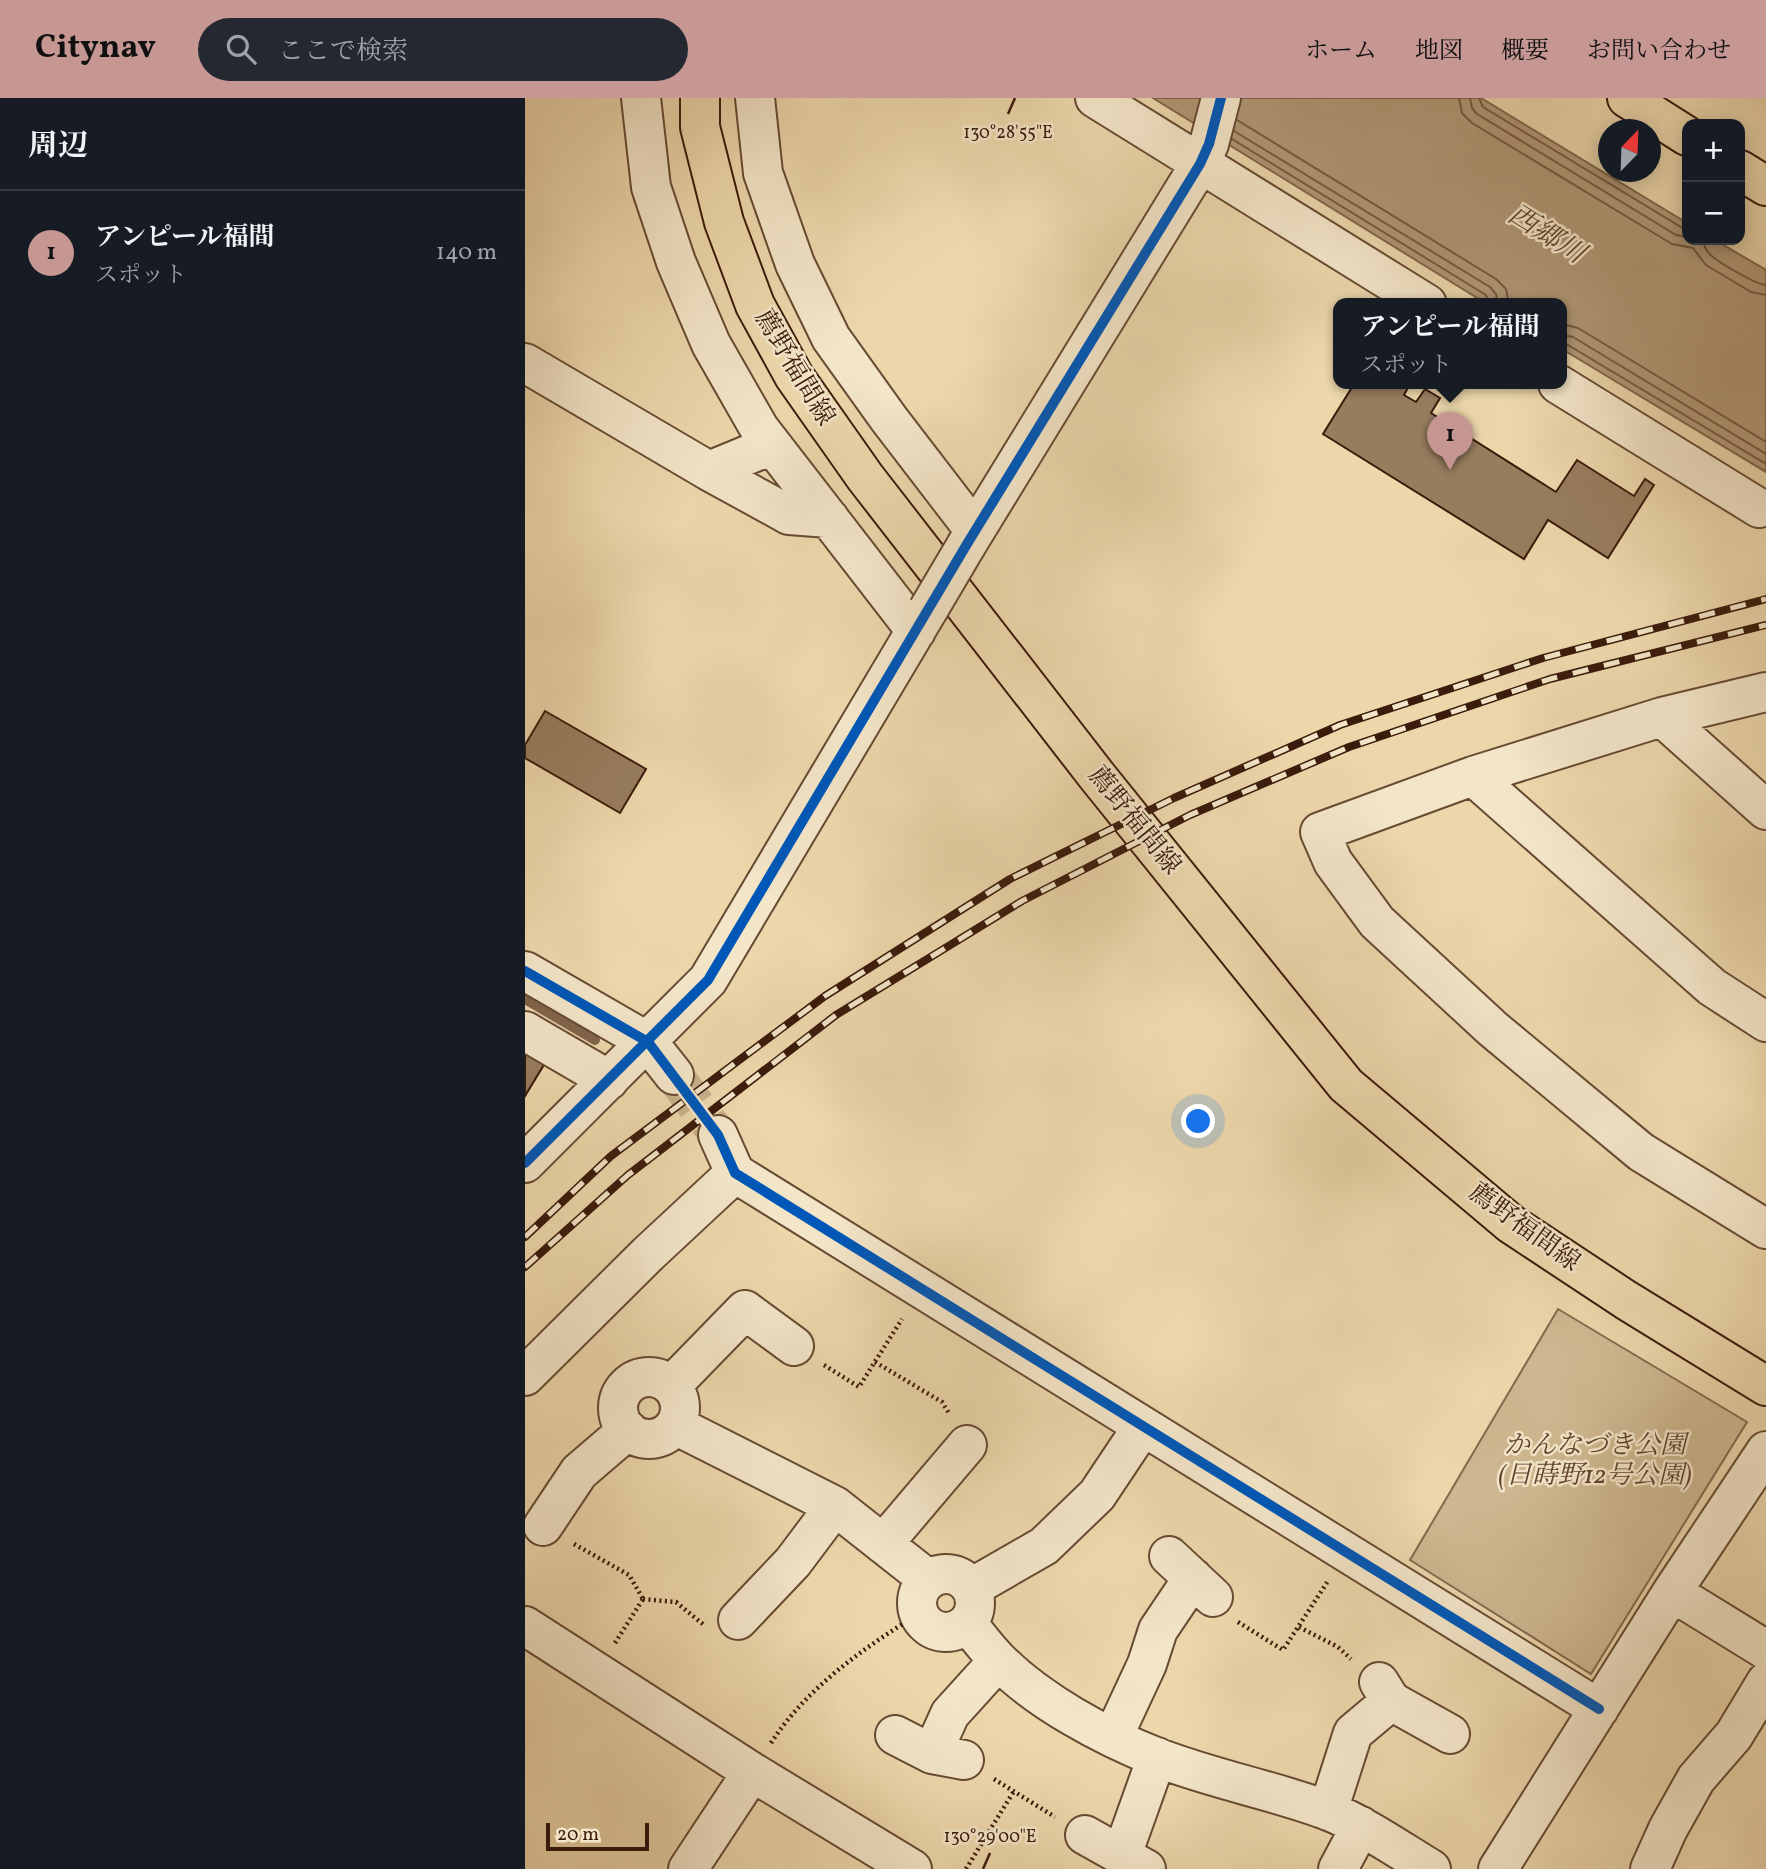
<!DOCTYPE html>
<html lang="ja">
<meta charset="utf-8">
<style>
body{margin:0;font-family:Vollkorn,"Noto Serif JP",serif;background:#242831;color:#f1f3f6}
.controls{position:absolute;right:21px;top:21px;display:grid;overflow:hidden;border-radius:14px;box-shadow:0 4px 18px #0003}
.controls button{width:63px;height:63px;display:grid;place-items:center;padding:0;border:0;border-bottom:2px solid #363941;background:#171b24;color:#f1f3f6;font:35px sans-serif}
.compass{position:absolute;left:1073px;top:21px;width:63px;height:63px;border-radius:50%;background:#171b24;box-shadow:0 4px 18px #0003;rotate:23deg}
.scale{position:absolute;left:21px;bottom:18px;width:103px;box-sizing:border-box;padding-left:7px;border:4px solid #3b1b0b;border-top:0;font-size:19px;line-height:24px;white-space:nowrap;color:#3b1b0b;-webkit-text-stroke:5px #f3e5c8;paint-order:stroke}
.you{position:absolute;left:674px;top:1024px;width:24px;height:24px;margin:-18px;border:5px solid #fff;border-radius:50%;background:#1a73e8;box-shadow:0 0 0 10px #1a73e833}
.badge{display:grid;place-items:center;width:46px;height:46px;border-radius:50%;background:#c59692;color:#111;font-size:23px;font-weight:700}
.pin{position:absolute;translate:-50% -58px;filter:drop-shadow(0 2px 4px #0008)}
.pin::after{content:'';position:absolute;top:37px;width:24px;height:21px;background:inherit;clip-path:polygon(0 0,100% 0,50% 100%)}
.popup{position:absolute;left:808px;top:200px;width:234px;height:91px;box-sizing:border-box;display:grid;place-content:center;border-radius:14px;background:#171b24;filter:drop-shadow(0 2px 5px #0005);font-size:23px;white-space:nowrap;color:#9ea1a6}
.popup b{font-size:26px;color:#f1f3f6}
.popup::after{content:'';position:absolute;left:50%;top:100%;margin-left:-14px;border:14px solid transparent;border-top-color:#171b24}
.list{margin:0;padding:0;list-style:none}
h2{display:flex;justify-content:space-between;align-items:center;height:91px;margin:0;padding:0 28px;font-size:30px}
h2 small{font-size:23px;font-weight:400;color:#9ea1a6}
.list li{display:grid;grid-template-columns:46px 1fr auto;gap:21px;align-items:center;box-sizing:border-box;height:126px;padding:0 28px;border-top:2px solid #363941}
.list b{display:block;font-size:26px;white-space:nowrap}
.list p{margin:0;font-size:23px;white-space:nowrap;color:#9ea1a6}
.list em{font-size:23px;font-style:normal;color:#9ea1a6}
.icon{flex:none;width:38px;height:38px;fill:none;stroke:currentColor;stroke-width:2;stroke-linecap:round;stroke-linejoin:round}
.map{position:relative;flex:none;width:1241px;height:1771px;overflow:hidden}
header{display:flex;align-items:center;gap:42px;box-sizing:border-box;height:98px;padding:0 35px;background:#c59692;color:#111}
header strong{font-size:33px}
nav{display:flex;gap:38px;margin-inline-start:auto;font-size:24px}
.search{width:490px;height:63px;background:#242831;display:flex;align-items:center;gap:18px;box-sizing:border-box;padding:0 24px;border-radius:38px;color:#9ea1a6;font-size:26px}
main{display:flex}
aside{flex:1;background:#171b24}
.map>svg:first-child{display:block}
.green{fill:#ceb790;stroke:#84694e;stroke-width:2}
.water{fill:#b09775;stroke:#81654b;stroke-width:2}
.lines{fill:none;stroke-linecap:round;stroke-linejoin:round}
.shore{stroke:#765940;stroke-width:2}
.stream{stroke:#81654b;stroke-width:10}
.building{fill:#977d5e;stroke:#3b1b0b;stroke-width:2}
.minor-tunnel{stroke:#c9b18b;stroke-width:38;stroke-dasharray:38 19;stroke-linecap:butt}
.minor-casing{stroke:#674a33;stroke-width:42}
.major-casing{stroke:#3b1b0b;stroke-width:42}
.path{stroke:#3b1b0b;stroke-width:4.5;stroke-dasharray:2 3.5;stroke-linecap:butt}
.minor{stroke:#f3e5c8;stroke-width:38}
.major{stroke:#ecd7ab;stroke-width:38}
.rail-casing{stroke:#3b1b0b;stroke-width:8}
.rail{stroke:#f3e5c8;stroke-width:5;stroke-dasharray:16;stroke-linecap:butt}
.minor-bridge-casing{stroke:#674a33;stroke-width:42;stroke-linecap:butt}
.minor-bridge{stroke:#f3e5c8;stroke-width:38}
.cycleway-casing{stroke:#f3e5c8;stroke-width:15}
.cycleway{stroke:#0057b8;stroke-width:10}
.ticks{fill:none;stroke:#3b1b0b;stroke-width:2.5}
.labels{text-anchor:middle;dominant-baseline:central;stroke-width:5;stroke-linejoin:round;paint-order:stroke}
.street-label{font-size:26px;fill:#3b1b0b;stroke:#f3e5c8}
.park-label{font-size:26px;font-style:italic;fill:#60422c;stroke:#f3e5c8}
.water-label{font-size:28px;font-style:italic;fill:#644630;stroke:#f3e5c8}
.ticks-label{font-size:18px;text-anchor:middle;fill:#3b1b0b;stroke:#f3e5c8;stroke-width:5;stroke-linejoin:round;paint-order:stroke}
</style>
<header>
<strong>Citynav</strong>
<div class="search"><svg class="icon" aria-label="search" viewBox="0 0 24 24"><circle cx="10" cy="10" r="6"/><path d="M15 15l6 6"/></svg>ここで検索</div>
<nav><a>ホーム</a><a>地図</a><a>概要</a><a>お問い合わせ</a></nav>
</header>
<main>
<aside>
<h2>周辺<small></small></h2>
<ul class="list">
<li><span class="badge">1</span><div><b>アンピール福間</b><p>スポット</p></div><em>140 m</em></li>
</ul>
</aside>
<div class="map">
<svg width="1241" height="1771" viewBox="0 0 1241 1771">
<rect width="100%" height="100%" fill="#ecd7ab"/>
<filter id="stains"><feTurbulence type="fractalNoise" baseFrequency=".00286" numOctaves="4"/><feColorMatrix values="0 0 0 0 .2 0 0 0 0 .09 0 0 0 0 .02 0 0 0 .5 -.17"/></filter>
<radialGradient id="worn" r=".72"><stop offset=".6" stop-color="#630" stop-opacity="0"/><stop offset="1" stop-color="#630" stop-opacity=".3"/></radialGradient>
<path class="green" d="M1033,1211L1222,1324L1066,1576L885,1462Z"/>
<path class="water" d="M628,0H956L1162,125V142H1190L1241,172V374L1037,251V206H962Z"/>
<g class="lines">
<path class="shore" d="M934,0L937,15L947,25L1147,146L1168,150L1181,167L1226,194L1241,197
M945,0L947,10L952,16L1151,137L1162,139
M954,0L958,9L1156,129L1162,130
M712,22L971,181L981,191L984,206
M709,33L965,189L971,196L973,206
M707,41L961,197L964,206
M1179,142C1179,147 1179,148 1182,153C1188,162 1230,186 1241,187
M1037,226L1053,230L1241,344
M1037,237L1048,239L1241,356
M1037,246L1043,247L1241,366"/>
<path class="stream" d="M0,901L70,942"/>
</g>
<path class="building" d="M829,286H862L867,289L868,286H885L879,297L891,304L900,291L915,300L906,315L1031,394L1052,362L1109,398L1120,381L1129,387L1083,460L1023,422L999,461L798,336Z
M20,613L121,671L95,715L0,660V647Z
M0,954L20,965L0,998Z"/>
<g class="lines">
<path class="minor-tunnel" d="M149,977L193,1037"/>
<g class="minor-casing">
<path id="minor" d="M116,0L126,89L151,164L186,246L234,330L391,533
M230,0L238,75L270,166L306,240L364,321L450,433
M570,0L902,206
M0,265L184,373L247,347
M1033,286L1234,410
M184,373L264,417L304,420
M442,446L675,66L684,46L696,0
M1241,594L1137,619L948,678L795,734L808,764L852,824L968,931L1116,1054L1241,1131
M1137,619L1241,712
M948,678L1187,889L1241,924
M0,873L123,944L149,977
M0,933L84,982
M193,1037L210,1075L1074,1611
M0,1065L183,882L403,512
M0,1278L123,1156L210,1075
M93 1310a31 31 0 1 1 62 0a31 31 0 1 1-62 0Z
M146,1288L220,1212L269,1248
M150,1327L310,1408L404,1482
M18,1428L54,1374L103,1332
M358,1446L442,1347
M644,1458L688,1499
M392 1505a29 29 0 1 1 58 0a29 29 0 1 1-58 0Z
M446,1490L519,1448L572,1397L618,1328
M1147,1494L1241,1552
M213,1522L268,1464L310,1408
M442,1525C452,1537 461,1550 473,1562C513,1603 578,1638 631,1659C687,1681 748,1692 804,1713C840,1728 873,1751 906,1771
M0,1528L227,1674L387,1771
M854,1584L866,1603L925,1636
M370,1637L407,1656
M588,1639L622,1566L633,1532L668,1480
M439,1662L407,1656L425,1616L473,1563
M803,1713L828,1635L866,1603
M560,1737L621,1771
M597,1757L632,1659
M163,1771L227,1674
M813,1771L836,1728
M973,1771L1147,1494L1241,1353
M1125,1771L1143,1731L1171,1681L1209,1637L1241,1584"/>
</g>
<g class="major-casing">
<path id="major" d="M175,0V29L199,124L230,207L269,278L340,379L572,678L821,987L986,1126L1101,1202L1241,1288
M1102,0L1162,38
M1215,72L1241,88"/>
</g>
<path class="path" d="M350,1264L417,1304L425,1317
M299,1267L334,1289L377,1221
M49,1446L104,1477L118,1501
M118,1501L151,1504L179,1527
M713,1524L758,1552L803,1483
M774,1529L813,1549L826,1561
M90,1545L118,1501
M246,1645C282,1589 338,1551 393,1516
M469,1681L530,1719
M441,1771L489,1693"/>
<use href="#minor" class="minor"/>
<use href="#major" class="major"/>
<g class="rail-casing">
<path id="rail" d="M0,1139L86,1058L300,898L485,781L649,700L815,627L1018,560L1241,501
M0,1169L103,1077L311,917L497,803L665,717L824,649L1025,581L1241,527"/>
</g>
<use href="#rail" class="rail"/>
<g class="minor-bridge-casing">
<path id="minor-bridge" d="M403,512L442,446"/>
</g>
<use href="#minor-bridge" class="minor-bridge"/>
<g class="cycleway-casing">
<path id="cycleway" d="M0,873L123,944L193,1037L210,1075L1074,1611
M0,1065L183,882L442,446L675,66L684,46L696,0"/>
</g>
<use href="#cycleway" class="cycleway"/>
</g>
<path class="ticks" d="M483,16L490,0M458,1771L465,1755"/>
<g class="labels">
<g class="street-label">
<text transform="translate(269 270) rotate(59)">薦野福間線</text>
<text transform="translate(609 723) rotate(51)">薦野福間線</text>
<text transform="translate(999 1130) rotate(36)">薦野福間線</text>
</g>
<g class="park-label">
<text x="1070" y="1348">かんなづき公園<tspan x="1070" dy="30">(日蒔野12号公園)</tspan></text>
</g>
<g class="water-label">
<text transform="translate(1021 137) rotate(32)">西郷川</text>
</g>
</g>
<g class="ticks-label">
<text x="483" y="40">130°28'55"E</text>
<text x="465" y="1744">130°29'00"E</text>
</g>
<rect width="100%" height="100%" filter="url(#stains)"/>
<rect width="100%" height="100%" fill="url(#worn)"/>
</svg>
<div class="controls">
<button>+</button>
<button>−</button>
</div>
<svg class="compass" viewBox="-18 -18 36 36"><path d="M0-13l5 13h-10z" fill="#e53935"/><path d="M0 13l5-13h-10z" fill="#9ea1a6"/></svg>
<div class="scale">20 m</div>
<div class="you"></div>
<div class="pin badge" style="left:925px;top:372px">1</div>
<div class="popup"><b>アンピール福間</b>スポット</div>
</div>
</main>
